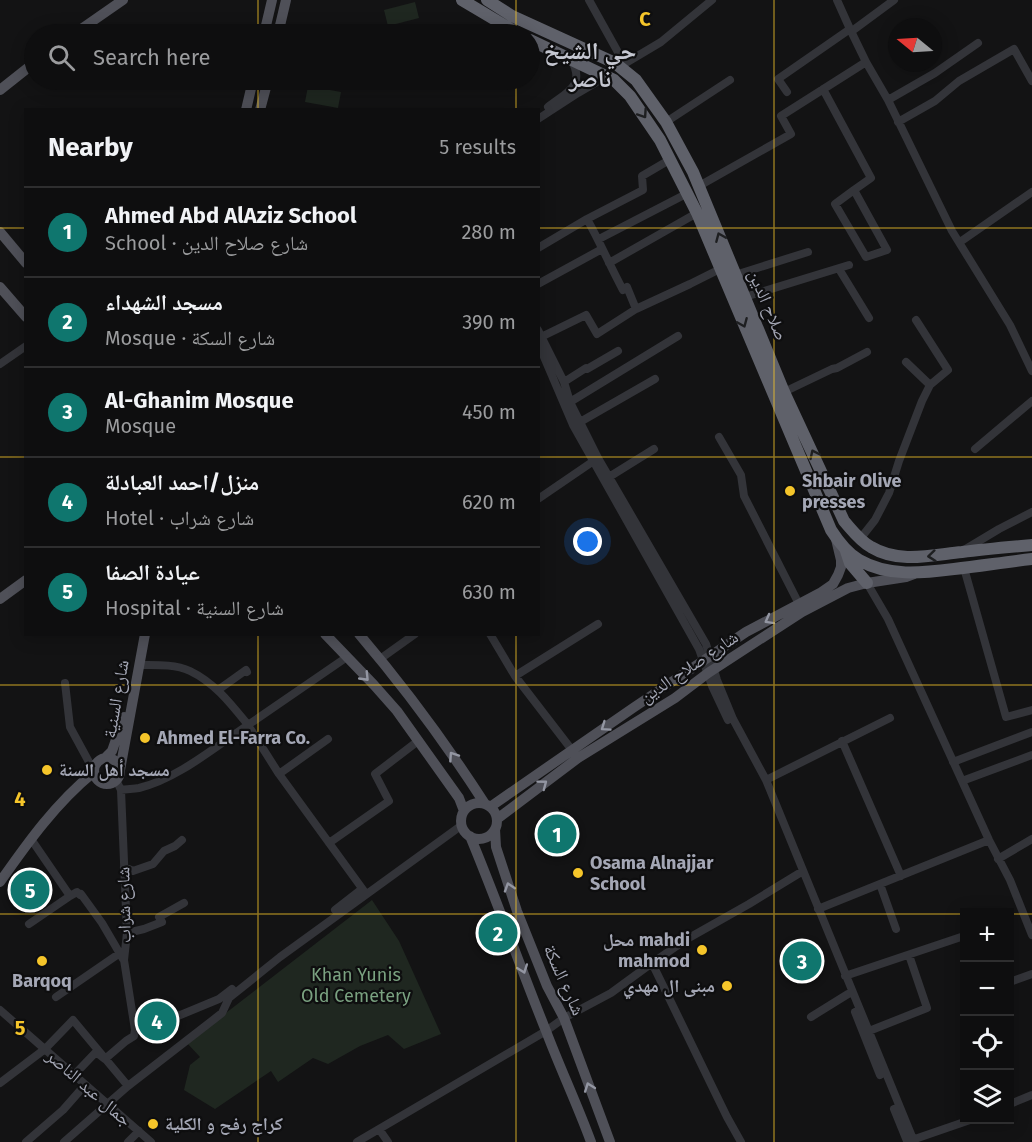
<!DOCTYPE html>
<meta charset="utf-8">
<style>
body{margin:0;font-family:"Fira Sans","Noto Naskh Arabic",sans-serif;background:#1c1c1d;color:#f1f3f6}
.controls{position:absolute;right:18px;bottom:18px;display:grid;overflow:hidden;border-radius:0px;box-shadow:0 3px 15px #0003}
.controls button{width:54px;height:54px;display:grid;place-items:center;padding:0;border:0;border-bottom:2px solid #2e2e2f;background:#0e0e0f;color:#f1f3f6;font:30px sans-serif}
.compass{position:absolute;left:888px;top:18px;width:54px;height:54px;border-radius:50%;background:#0e0e0f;box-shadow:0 3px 15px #0003;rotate:288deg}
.you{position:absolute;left:588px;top:542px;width:21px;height:21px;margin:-15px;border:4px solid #fff;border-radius:50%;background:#1a73e8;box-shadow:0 0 0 9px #1a73e833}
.badge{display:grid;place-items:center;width:39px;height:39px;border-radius:50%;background:#0f766e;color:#fff;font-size:20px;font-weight:700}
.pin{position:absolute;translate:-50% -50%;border:3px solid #fff;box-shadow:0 2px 6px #0006}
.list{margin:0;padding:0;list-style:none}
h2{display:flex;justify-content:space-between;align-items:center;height:78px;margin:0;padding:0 24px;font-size:26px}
h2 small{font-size:20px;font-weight:400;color:#9b9c9e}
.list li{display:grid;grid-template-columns:39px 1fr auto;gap:18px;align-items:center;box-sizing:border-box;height:90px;padding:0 24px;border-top:2px solid #2e2e2f}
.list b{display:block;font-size:22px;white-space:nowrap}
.list p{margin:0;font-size:20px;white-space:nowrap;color:#9b9c9e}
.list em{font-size:20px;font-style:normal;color:#9b9c9e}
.icon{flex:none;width:33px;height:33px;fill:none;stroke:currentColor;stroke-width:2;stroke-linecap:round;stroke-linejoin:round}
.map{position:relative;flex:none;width:1032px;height:1142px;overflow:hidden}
.search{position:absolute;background:#0e0e0f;box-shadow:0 3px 15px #0003;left:24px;top:24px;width:516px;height:66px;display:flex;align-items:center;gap:15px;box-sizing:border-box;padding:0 21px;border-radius:33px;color:#9b9c9e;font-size:22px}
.panel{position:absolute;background:#0e0e0f;box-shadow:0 3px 15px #0003;left:24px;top:108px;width:516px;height:528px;border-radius:0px}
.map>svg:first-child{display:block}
.green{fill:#1f2720}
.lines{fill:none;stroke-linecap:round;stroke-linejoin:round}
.minor{stroke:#333439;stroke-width:8}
.major{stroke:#4f5058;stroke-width:10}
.highway{stroke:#5f616a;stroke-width:12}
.oneway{stroke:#1e1f21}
.oneway2{stroke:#9396a2}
.grid{fill:none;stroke:#f5c52a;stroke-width:1.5;stroke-opacity:0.55}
.poi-dot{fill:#f5c52a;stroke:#0e0e0f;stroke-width:2}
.labels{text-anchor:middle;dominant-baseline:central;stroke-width:4.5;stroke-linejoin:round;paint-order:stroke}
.street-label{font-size:18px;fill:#a4a7b5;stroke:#0e0e0f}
.poi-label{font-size:18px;font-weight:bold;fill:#a4a7b5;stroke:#0e0e0f;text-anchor:start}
.park-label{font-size:18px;fill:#7aa180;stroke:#0e0e0f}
.district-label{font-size:24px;font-weight:bold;fill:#c5c7d1;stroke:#0e0e0f}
.grid-label{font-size:20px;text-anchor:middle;font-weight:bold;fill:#f5c52a;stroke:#0e0e0f;stroke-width:4.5;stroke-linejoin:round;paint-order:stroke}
</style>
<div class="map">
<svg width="1032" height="1142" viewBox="0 0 1032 1142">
<rect width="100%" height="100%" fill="#131314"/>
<path class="green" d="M415,2L419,18L388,26L384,10Z
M308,86L341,92L338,108L305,102Z
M372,900L399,941L441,1034L404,1049L388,1035L360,1046L328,1064L313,1058L278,1082L271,1071L215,1109L184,1090L190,1065L200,1057L187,1043Z"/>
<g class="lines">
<path class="minor" d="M589,0L624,63
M850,29L866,62L888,100L952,231L1010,325L1032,371
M852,31L894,0
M619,67L661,42L712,0
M823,89L871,178L854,190L887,250L866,257L835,204L854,190
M787,92L778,79L850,29L837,0
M888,100L935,73L978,43
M548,107C567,92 586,86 571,59
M538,119L578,93L607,76
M666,122L730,80
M898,122L935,101L959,81L1014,49L1032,81
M699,186L791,134L781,116L866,62
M587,219C600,242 610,266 623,290L627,287L636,309
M599,239L688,193
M960,242L1032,192
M538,248L587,219L643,190L642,176L671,159
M609,263L697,213
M839,269L869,318
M735,275L808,252
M538,284L602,249
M745,297L849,265
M538,330L564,382L570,402L598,458L706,644L717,680L733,719L766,780L913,1139
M539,338L586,315L597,334L636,309L690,284L720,269
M538,343L573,425L699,649L712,686L728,720
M906,362L930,385
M0,364L26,346
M564,382L586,368L587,369L618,351
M784,392L832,369L837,368L867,352
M570,402L678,336
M580,422L655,379
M719,437L741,475L744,496L799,604
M975,449L1032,401
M609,477L654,449
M538,499L598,458
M860,539L875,520L889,493L899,461L922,401L930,385L948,370L916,320
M964,550L999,529L1032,512
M964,568L1006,717L1032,710
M867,583L888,619L989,840L1010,880L1032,935
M490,634L515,676L575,754
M347,657L248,725L279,774L364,891
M380,659L415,634
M515,676L598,624
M65,683L70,727L89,762L95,766
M218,690L246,670L247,672
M842,741L901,876
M953,762L1032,732
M279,774L328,739
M116,780L121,790L127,933L124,960L135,1030
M766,780L890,718
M962,781L1032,755
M121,790C127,789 133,789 139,788C177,779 215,747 248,725C231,704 215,683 190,671C175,664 156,665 139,665
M329,843L389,801L375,774L418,741
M998,859L1032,839
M124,867L133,871L153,864L164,851L175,846L182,840
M880,884L896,929
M70,896L77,892L80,895L81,894L102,923L123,959
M818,909L989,840
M335,910L362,889
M29,924L70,896L31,839
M127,933L144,929L162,922L159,917L184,903
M652,963L727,1117L741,1142
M845,976L964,936
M1010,982L1032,974
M56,997L120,953
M0,1010L151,1142
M855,1012L880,1075
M811,1017L848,994
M869,1031L927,1008L909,955
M75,1074L96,1052L105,1059L126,1041L134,1036L135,1030L149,1028L219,999L232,989
M0,1083L45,1049L73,1020L128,1086
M1010,1104L1032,1095
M894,1109L907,1141
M379,1129L388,1142
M909,1141L970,1120
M26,1142L63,1110L85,1085
M64,1142L128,1086L222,1013L229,998L280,957L462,825
M128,1142L139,1131
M357,1142L546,1031L564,1018L611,993L652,963L687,939L749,904L803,871"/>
<path class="major" d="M74,34L123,0
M264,34L272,0
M278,34L286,0
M0,90L34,63
M246,110L253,80
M260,110L268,80
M0,232L26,263
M0,287L26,317
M0,599L26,580
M325,634L374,685L397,711L459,798L464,811
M359,634C405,688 447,745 485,804
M105,758L112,751L124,717
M94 771a13 13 0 1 1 26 0a13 13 0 1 1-26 0Z
M120,770L145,634
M461 821a18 18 0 1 1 36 0a18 18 0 1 1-36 0Z
M490,807L633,708L746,632L820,593L833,584L838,575L841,567V560L836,539
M497,819L578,758L675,698L708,673L802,612L848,588L867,583L906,577L914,574
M495,829L496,847L517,911L547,986L564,1018L610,1142
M470,836C497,901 520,966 546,1031C560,1068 577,1104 591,1142
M0,882C28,842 56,803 94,772"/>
<path class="highway" d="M462,0L519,34
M487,0L512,16L615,63L636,80L666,122L693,172L784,392L844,521C852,530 860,541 871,547C899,564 932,555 962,552C985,549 1009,547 1032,545
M530,40L614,80L630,96L660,140L697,213L831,530C838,541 847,553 859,560C888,577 922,573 954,569C980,566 1006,562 1032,559
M846,551L850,563L867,583"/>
</g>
<defs><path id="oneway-chevron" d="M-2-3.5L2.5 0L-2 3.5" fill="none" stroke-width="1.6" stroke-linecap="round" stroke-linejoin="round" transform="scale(1.5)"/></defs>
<g class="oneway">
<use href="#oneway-chevron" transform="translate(643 114) rotate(56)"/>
<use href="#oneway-chevron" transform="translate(720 237) rotate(-113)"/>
<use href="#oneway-chevron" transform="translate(743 323) rotate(67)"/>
<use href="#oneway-chevron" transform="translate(814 454) rotate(-115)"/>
<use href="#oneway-chevron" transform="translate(932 556) rotate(174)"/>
</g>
<g class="oneway2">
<use href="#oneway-chevron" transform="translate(769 620) rotate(151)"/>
<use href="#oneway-chevron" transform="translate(365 677) rotate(46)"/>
<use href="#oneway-chevron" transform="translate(605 727) rotate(145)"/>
<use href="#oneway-chevron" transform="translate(453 756) rotate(-124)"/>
<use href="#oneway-chevron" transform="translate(543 784) rotate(-37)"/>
<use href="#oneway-chevron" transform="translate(509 887) rotate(-108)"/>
<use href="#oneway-chevron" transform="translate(523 969) rotate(70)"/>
<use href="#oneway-chevron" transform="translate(589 1087) rotate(-110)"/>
</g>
<path class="grid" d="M258,0V34M516,0V34M774,0V1142M258,80V110M516,80V110M0,228H26M538,228H1032M0,457H26M538,457H1032M258,634V1142M516,634V1142M0,685H1032M0,914H964M1010,914H1032"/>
<g class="poi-dot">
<circle cx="790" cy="491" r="6"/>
<circle cx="145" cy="738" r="6"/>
<circle cx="47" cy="770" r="6"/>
<circle cx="578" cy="873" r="6"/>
<circle cx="702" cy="950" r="6"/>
<circle cx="42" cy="961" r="6"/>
<circle cx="727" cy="986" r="6"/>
<circle cx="153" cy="1124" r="6"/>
</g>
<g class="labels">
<g class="street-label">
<text transform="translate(768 305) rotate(67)">صلاح الدين</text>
<text transform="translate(689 667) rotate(-34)">شارع صلاح الدين</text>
<text transform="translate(116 699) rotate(-80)">شارع السنية</text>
<text transform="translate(124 905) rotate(-91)">شارع شراب</text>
<text transform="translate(564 980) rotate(66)">شارع السكة</text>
<text transform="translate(89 1088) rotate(41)">جمال عبد الناصر</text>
</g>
<g class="poi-label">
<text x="802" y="481">Shbair Olive<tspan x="802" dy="21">presses</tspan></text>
<text x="157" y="738">Ahmed El-Farra Co.</text>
<text x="59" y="770">مسجد أهل السنة</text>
<text x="590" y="863">Osama Alnajjar<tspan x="590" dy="21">School</tspan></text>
<text x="690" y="940" text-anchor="end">محل mahdi<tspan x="690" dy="21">mahmod</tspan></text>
<text x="42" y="981" text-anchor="middle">Barqoq</text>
<text x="715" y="986" text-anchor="end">مبنى ال مهدي</text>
<text x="165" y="1124">كراج رفح و الكلية</text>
</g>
<g class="park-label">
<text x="356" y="975">Khan Yunis<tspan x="356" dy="21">Old Cemetery</tspan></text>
</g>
<g class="district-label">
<text x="590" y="51">حي الشيخ<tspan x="590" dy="28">ناصر</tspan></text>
</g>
</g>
<g class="grid-label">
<text x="645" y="26">C</text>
<text x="20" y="806">4</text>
<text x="20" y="1035">5</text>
</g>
</svg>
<div class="controls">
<button>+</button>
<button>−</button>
<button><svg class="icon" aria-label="locate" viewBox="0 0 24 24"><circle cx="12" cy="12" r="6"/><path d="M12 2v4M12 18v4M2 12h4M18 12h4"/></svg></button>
<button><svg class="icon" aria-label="layers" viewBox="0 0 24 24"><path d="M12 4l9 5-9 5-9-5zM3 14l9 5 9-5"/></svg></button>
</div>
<svg class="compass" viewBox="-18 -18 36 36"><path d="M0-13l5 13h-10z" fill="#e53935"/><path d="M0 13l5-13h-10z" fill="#9b9c9e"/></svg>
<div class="you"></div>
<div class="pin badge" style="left:557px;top:834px">1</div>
<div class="pin badge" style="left:498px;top:933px">2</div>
<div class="pin badge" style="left:802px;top:961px">3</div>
<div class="pin badge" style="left:157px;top:1021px">4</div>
<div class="pin badge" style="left:30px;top:890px">5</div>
<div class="search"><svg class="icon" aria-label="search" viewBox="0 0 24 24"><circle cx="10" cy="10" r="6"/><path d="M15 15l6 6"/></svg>Search here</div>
<section class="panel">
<h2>Nearby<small>5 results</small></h2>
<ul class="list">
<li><span class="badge">1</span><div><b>Ahmed Abd AlAziz School</b><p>School · شارع صلاح الدين</p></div><em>280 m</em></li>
<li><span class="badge">2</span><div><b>مسجد الشهداء</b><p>Mosque · شارع السكة</p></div><em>390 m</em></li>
<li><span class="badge">3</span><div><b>Al-Ghanim Mosque</b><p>Mosque</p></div><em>450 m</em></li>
<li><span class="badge">4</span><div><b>منزل/احمد العبادلة</b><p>Hotel · شارع شراب</p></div><em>620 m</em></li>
<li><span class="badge">5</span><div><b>عيادة الصفا</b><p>Hospital · شارع السنية</p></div><em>630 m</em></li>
</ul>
</section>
</div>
